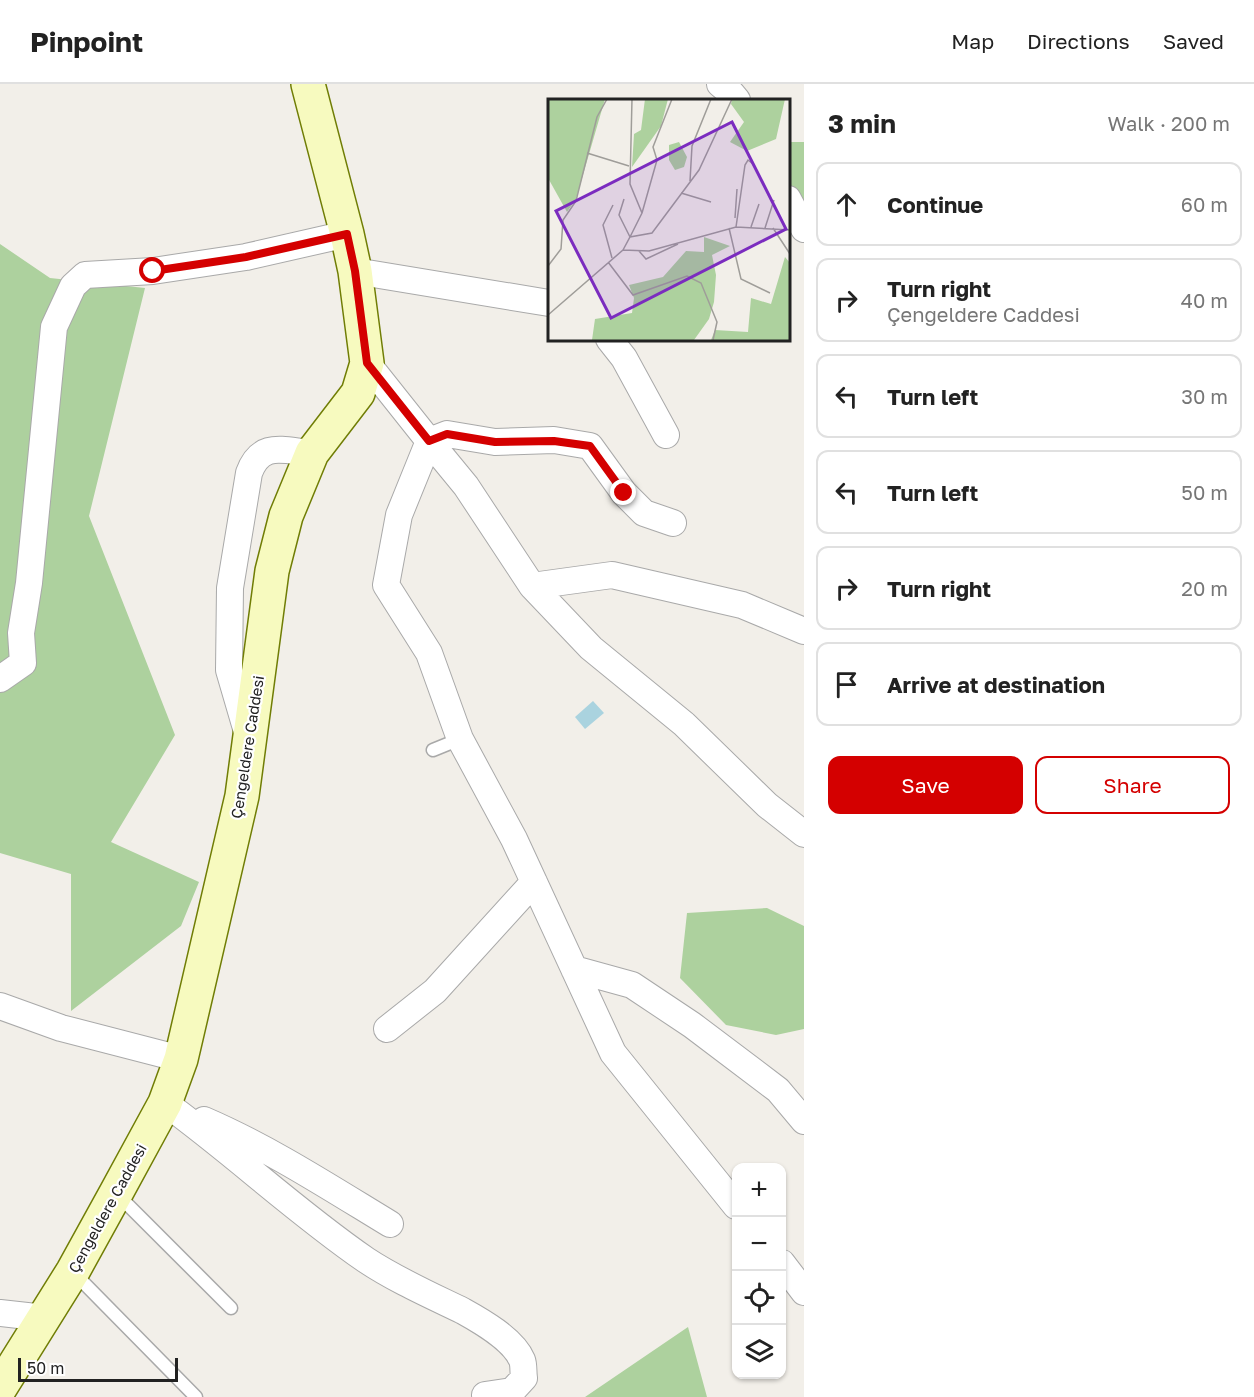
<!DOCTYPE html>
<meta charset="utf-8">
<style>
body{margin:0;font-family:"Golos Text",sans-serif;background:#f2f2f2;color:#222}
.controls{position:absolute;right:18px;bottom:18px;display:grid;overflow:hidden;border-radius:12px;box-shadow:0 2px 4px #0004}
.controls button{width:54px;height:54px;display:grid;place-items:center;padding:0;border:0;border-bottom:2px solid #e0e0e0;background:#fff;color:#222;font:30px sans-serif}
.scale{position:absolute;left:18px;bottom:15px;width:160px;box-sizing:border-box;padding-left:6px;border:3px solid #222;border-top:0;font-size:16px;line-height:21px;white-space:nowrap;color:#222;-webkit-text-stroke:4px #fff;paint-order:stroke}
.stop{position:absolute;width:18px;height:18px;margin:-14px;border:4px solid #d40000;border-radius:50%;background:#fff}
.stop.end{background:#d40000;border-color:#fff;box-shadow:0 2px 6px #0008}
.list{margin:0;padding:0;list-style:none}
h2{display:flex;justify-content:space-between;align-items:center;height:78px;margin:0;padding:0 24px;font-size:26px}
h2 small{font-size:20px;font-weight:400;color:#767676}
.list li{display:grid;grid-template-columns:39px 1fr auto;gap:18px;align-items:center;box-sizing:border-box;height:84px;margin:0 12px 12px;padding:0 12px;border:2px solid #e0e0e0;border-radius:12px}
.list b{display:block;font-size:22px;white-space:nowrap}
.list p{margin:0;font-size:20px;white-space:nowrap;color:#767676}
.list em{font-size:20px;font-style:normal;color:#767676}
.actions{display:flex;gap:12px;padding:18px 24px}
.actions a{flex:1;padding:14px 0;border:2px solid #d40000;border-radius:12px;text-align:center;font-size:21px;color:#d40000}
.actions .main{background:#d40000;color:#fff}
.icon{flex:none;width:33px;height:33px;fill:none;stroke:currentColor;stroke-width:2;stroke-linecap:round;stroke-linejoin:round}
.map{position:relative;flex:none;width:804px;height:1313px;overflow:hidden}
header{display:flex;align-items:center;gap:36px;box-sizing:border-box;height:84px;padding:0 30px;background:#fff;border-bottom:2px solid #e0e0e0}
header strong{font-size:28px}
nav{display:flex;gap:33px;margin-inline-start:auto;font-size:21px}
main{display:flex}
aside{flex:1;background:#fff}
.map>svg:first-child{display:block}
.forest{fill:#add19e}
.water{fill:#aad3df}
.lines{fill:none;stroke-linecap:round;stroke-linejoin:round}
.lane-casing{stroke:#a9a9a9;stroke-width:15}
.street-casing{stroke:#a9a9a9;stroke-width:28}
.secondary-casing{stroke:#707d05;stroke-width:36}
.lane{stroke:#fff;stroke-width:12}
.street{stroke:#fff;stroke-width:26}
.secondary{stroke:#f7fabf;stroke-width:33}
.route{stroke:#d40000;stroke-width:8}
.labels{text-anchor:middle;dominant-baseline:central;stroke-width:4.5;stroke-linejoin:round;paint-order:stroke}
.street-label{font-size:15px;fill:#222;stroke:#fff}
.inset-road{fill:none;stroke:#9f9d99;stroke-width:1.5}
.view{fill:#7b2cbf;fill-opacity:0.15;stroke:#7b2cbf;stroke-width:3}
.inset-edge{fill:none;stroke:#222;stroke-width:3}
</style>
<header>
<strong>Pinpoint</strong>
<nav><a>Map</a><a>Directions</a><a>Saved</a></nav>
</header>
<main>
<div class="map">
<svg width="804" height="1313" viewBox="0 0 804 1313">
<rect width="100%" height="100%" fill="#f2efe9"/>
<path class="forest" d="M788,58H804V129L788,102Z
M0,160L50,194L145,204L89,432L175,651L111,758L199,798L181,842L71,927V790L0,769Z
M767,824L804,842V945L776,951L726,941L680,894L687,829Z
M688,1243L707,1313H585Z"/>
<path class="water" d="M593,617L604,629L585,645L575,633Z"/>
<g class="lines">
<g class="lane-casing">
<path id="lane" d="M433,666L460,655
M117,1110L231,1224
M73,1188L196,1313"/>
</g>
<g class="street-casing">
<path id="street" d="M720,0L732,10L737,16
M788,115L804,145
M355,187L549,219
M609,255L624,274L666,351
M367,279L429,357L399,431L386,501L429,569L460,655L514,755L613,969L736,1122
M673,439L644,429L624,409L590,362L554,356L495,358L447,350L429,357L466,402L532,502L612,491L742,521L804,547
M532,502L591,564L684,640L767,721L804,750
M0,595L23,579L21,549L29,499L54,243L73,202L85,191L153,187L246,173L347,150
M248,651L229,586L230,504L249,389C261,356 284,367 312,369
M574,885L632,901L692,941L778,1006L804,1037
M0,922L61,944L181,975
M387,945L435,907L534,798
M165,1019C234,1069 296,1128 366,1176C396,1196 430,1211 463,1227C481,1237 513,1255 522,1276C524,1281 523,1288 524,1294L512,1307L485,1311
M204,1036C269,1064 329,1103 390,1140
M782,1179L804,1208
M0,1229L45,1234"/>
</g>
<g class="secondary-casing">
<path id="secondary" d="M0,1304L73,1187L116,1109L165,1019L181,975L242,712L272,487L286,432L312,369L358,309L367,279L355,187L347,150L308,0"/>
</g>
<use href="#lane" class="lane"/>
<use href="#street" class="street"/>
<use href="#secondary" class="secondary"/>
</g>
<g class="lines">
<path class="route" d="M153,187L246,173L347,150L355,187L367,279L429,357L447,350L495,358L554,357L590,362L624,409"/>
</g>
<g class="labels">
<g class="street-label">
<text transform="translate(247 663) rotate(-81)">Çengeldere Caddesi</text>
<text transform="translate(107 1124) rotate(-61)">Çengeldere Caddesi</text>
</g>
</g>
<g transform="translate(548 15)">
<rect width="242" height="242" fill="#f2efe9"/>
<path d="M0,0H57L28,100L19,113L0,79ZM97,0H120L113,27L84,68L86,35L93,31ZM184,0H237L228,40L199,52L182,43L196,23L183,5ZM131,43L139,58L136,68L127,71L121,61V46ZM156,138L182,147L164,156L168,176L166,203L161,220L146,241H44L47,220L84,214L86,199L81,186L115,178L138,152L156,153ZM237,158L242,164L241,241H163L167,231L200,233L203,199L223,205Z" fill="#add19e"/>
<path class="inset-road" d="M39,54L81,67M142,82L144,47L163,0M133,94L163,103M76,100L71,116L82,138M94,114L109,61L105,48L124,0M187,119L189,90M188,128L197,66L200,61L205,65M203,128L211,105M181,129L193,180L222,194M217,129L226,101M225,129L242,155M82,138L94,114L82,85L84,0M75,151L82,138L104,134L151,71L184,0M91,152L98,160L130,145M64,159L55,126L65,106M60,163L85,196L139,177L153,184L169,223L165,241M0,167L13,150L15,121L28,102L49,18L59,0M0,216L75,151L101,152L188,128L242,131"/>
<path class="view" d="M184,23L238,130L63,219L8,112Z"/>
<rect width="242" height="242" class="inset-edge"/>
</g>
</svg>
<div class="controls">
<button>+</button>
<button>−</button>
<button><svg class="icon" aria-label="locate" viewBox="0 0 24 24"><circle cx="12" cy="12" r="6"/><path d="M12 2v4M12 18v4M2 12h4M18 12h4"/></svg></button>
<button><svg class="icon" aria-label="layers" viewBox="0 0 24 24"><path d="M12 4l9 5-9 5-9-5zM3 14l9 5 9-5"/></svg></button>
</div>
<div class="scale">50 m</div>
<div class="stop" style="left:153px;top:187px"></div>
<div class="stop end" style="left:624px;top:409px"></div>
</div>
<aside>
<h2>3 min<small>Walk · 200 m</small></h2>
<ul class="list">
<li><svg class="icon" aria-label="ahead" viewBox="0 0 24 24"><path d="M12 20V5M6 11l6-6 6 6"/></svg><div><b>Continue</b></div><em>60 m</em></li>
<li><svg class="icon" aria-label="right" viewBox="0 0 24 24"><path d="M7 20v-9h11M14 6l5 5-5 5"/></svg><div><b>Turn right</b><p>Çengeldere Caddesi</p></div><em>40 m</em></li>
<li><svg class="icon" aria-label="left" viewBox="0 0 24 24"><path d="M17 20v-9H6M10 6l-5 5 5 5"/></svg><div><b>Turn left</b></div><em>30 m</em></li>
<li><svg class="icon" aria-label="left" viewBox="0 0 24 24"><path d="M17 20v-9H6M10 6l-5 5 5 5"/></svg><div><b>Turn left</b></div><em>50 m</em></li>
<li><svg class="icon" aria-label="right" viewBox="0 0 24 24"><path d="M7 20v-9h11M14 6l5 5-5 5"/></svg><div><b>Turn right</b></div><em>20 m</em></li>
<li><svg class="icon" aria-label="arrive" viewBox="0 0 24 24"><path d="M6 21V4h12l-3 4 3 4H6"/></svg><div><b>Arrive at destination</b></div></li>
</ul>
<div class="actions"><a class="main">Save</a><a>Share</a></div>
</aside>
</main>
